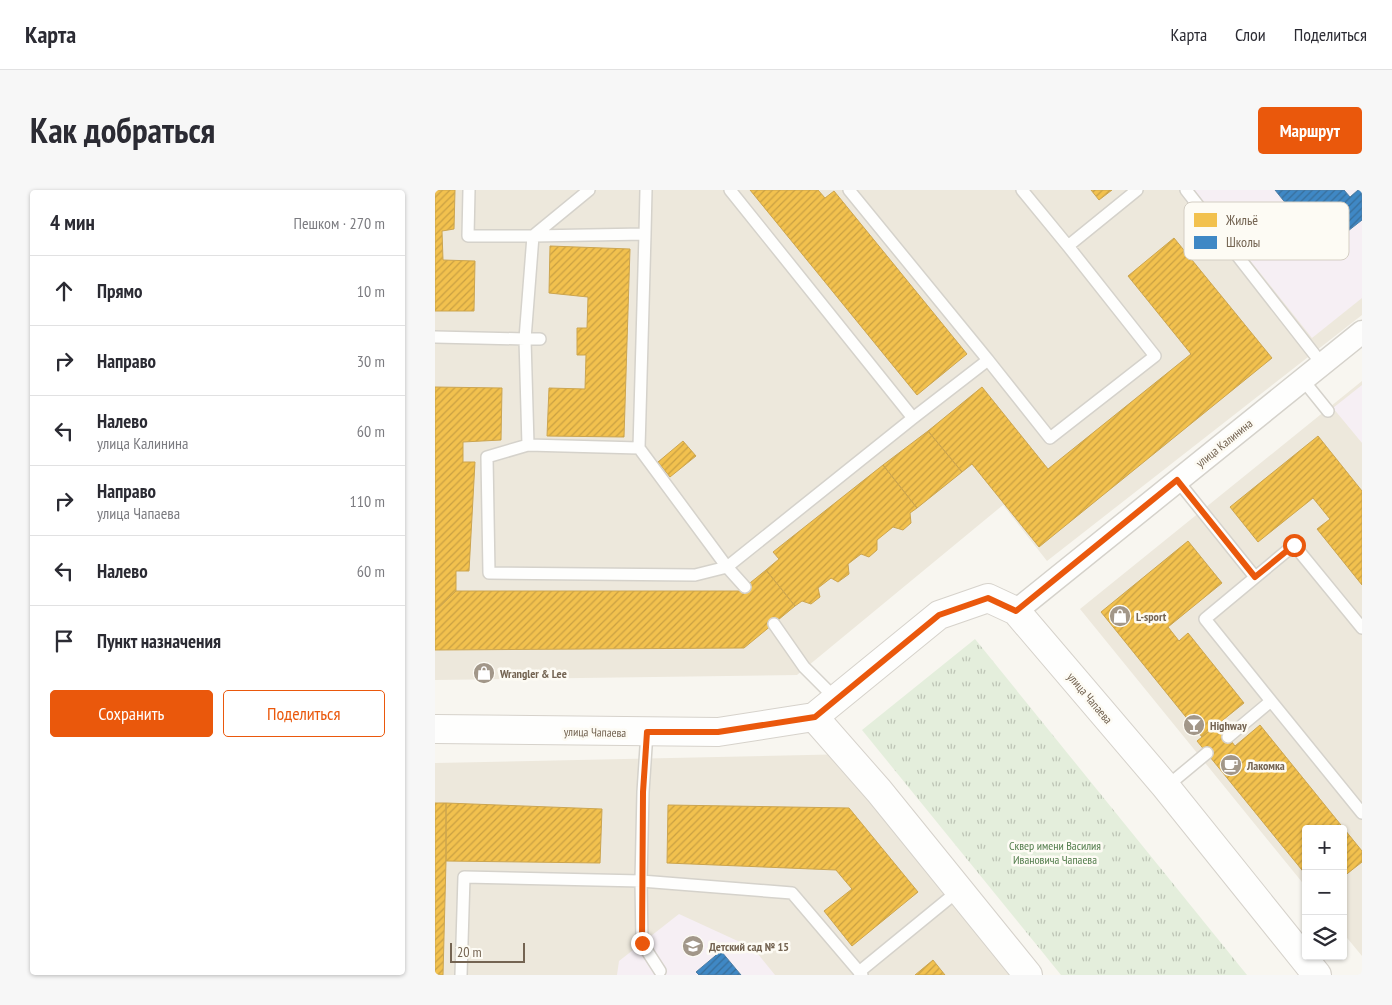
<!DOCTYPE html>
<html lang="ru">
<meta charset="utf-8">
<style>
body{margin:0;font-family:"PT Sans Narrow",sans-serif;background:#f7f7f7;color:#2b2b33}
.controls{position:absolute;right:15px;bottom:15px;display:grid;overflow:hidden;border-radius:5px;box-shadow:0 1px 4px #0004}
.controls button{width:45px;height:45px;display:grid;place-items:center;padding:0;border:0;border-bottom:1px solid #e1e1e2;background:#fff;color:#2b2b33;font:25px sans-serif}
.scale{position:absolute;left:15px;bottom:12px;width:75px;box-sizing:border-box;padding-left:5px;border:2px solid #746452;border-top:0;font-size:14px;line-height:18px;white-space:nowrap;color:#746452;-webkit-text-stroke:4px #fdfbf4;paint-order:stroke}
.stop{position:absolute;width:15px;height:15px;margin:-11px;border:4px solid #ea580c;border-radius:50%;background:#fff}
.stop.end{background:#ea580c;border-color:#fff;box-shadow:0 1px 5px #0008}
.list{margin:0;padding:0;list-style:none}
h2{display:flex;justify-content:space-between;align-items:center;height:65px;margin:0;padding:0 20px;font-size:21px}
h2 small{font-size:16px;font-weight:400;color:#7c7c81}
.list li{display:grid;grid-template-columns:32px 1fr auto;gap:15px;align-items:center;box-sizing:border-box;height:70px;padding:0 20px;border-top:1px solid #e1e1e2}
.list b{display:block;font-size:19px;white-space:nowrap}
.list p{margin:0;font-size:16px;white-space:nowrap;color:#7c7c81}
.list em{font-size:16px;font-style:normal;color:#7c7c81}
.actions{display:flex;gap:10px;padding:15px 20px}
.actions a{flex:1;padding:11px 0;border:1px solid #ea580c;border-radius:5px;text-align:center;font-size:18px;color:#ea580c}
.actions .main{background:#ea580c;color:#fff}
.icon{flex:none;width:28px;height:28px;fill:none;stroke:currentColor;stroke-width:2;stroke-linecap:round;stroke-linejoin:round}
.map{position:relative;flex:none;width:927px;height:785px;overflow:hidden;border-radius:5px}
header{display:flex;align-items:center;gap:30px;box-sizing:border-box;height:70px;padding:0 25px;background:#fff;border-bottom:1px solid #e1e1e2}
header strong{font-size:24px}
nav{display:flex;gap:28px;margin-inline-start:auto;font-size:18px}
.intro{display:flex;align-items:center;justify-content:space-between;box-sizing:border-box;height:120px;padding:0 30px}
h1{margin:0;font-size:35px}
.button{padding:12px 22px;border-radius:5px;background:#ea580c;color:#fff;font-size:18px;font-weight:700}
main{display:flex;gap:30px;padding:0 30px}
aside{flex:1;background:#fff;border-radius:5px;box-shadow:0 1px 4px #0004}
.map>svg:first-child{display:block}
.residential{fill:#ede8dc}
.education{fill:#f6eff4}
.park{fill:url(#park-tufts)}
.homes{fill:url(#homes-hatch);stroke:#cca54f}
.schools{fill:url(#schools-hatch);stroke:#4f7da2}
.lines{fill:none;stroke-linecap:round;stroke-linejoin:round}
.lane-casing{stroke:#d5d2cb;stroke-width:14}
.street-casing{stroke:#d5d2cb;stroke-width:25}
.secondary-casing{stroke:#d6d2cb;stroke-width:30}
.lane{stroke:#fefefd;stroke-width:11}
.street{stroke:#fefefd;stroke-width:22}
.secondary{stroke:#fefefd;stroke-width:28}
.route{stroke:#ea580c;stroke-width:6}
.labels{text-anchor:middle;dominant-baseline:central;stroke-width:5;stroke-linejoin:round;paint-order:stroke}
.street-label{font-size:12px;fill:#746452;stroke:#fdfbf4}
.poi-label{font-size:12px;font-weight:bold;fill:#746452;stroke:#fdfbf4;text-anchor:start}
.park-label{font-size:12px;fill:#547e4e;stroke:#fdfbf4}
.key{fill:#fdfbf4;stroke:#d4cec3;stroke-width:1}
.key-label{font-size:14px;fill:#746452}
</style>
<header>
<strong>Карта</strong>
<nav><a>Карта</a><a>Слои</a><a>Поделиться</a></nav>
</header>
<div class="intro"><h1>Как добраться</h1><a class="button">Маршрут</a></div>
<main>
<aside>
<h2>4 мин<small>Пешком · 270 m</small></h2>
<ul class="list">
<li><svg class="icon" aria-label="ahead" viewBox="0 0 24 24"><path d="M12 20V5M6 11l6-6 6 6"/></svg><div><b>Прямо</b></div><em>10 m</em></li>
<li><svg class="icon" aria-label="right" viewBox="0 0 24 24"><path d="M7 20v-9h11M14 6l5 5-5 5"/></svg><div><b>Направо</b></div><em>30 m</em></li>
<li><svg class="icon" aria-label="left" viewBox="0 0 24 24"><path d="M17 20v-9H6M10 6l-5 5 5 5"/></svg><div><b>Налево</b><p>улица Калинина</p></div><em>60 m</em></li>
<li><svg class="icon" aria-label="right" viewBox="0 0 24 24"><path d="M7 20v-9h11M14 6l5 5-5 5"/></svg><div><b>Направо</b><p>улица Чапаева</p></div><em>110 m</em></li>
<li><svg class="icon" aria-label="left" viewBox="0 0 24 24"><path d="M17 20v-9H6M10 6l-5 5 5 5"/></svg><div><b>Налево</b></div><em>60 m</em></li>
<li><svg class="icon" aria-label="arrive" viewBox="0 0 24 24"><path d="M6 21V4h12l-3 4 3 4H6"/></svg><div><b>Пункт назначения</b></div></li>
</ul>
<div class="actions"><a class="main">Сохранить</a><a>Поделиться</a></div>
</aside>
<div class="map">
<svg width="927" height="785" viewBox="0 0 927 785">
<defs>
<pattern id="park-tufts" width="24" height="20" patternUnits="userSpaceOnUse" patternTransform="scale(1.25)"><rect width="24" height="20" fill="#e4eedc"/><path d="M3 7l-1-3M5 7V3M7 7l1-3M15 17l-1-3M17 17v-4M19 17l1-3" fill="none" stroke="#bdc4b5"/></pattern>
<pattern id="homes-hatch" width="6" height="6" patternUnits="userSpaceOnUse" patternTransform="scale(1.25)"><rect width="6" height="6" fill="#f2c14e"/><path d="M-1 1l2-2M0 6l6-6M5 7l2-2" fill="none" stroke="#c9a043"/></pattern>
<pattern id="schools-hatch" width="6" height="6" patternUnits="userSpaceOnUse" patternTransform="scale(1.25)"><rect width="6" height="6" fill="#3f88c5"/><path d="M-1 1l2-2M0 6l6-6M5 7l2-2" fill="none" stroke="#386e9a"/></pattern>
</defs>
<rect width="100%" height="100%" fill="#f8f6f0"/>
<path class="residential" d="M0,0H927V125L612,371L568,315L362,485L0,490Z
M927,191V766L908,743V639H871V697L645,419Z
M418,564L594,785H0V573Z"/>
<path class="education" d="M759,0H927V108L877,148Z
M927,195V253L898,218Z
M244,724L318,758L340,785H182L184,771Z"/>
<path class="park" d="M540,449L812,785H626L427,540Z"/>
<path class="homes" d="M0,0H20L19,39L7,41L8,70L40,71L39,121H0Z
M315,0H383L390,8L399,1L532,164L482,205Z
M656,0H677L664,10Z
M739,48L837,168L604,357L537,274L527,282L493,241L547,197L613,279L756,164L693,86Z
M115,56L195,59L189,247L112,246L114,198L150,199L151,165H142V138H152L153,107L114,103Z
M0,197L67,198L66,250L28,252V272H40L34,381H21V401L0,421Z
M493,241L527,282L482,318L448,275Z
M883,246L927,301V395L882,339L895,329L878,308L823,352L795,317Z
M248,251L261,266L235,287L223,272Z
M448,275L482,318L475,323L476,333L468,340L458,337L442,350V360L434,367L426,364L413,374L414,384L403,392L396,388L383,398L385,407L376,414L367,411L360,416L331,380L344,369L338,362Z
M753,351L787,393L733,437L744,451L753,443L809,513L767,547L666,422Z
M331,380L360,416L309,458L0,460V421L21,401H305Z
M783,534L800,556L825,535L927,661V672L908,687V639H871V685L762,551Z
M0,613H11V671L8,785H0Z
M11,613L167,619L165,673L11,671Z
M233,615L414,618L483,702L417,756L389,721L417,699L401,680L232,673Z
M498,770L510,785H480Z"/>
<path class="schools" d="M840,0H909L915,7L923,0H927V30L885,63L869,44L873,41Z
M286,761L306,785H264L261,782Z"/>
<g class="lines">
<g class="lane-casing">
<path id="lane" d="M34,0L33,46H98L154,0
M295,0L478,228
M751,0L887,174
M210,44L211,0
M633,56L702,0
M0,147L90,149L93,255L204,258L210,44L98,46L90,149H105
M553,170L615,248L720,166L633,56L587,0
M868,190L893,221
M93,255L52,267L54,383L260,385L292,377L478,228L553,170L414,0
M204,258L292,377L310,397
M742,290L820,387
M339,434L369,477L401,509
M836,511L927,623
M793,547L836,511L770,429L859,355L927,438
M731,597L772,563
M225,781L207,753L206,691L357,703L427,785
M424,782L523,701
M26,785L29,687L206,691L208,602L212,542"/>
</g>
<g class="street-casing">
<path id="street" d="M581,421L927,142"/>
</g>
<g class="secondary-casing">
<path id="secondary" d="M379,527L444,601L593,785
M0,539L283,542L379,527L504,425L553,408L581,421L731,597L882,785"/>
</g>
<use href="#lane" class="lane"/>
<use href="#street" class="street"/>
<use href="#secondary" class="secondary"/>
</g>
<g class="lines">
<path class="route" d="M207,753L208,602L212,542H283L380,527L504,425L553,408L581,421L742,290L820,387L859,355"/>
</g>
<defs>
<g id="shop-disc" transform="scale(1.125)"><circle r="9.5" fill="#a29789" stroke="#fdfbf4"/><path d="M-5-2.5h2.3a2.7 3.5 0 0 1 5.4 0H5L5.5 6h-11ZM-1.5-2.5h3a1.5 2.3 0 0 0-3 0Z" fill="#fff"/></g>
<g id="bar-disc" transform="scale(1.125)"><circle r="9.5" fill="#a29789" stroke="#fdfbf4"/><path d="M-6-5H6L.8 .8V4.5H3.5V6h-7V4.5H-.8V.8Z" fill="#fff"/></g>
<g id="cafe-disc" transform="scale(1.125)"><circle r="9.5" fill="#a29789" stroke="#fdfbf4"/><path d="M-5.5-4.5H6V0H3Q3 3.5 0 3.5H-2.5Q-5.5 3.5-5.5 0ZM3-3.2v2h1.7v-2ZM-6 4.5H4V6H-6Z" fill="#fff"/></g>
<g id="school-disc" transform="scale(1.125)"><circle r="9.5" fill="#a29789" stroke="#fdfbf4"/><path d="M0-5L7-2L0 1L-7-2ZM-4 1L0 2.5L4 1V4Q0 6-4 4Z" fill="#fff"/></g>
</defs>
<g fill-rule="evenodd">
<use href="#shop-disc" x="685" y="426"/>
<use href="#shop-disc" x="49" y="483"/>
<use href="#bar-disc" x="759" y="535"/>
<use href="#cafe-disc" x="796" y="575"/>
<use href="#school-disc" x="258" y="756"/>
</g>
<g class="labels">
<g class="street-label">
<text transform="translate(789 253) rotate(-39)">улица Калинина</text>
<text transform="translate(655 508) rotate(50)">улица Чапаева</text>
<text transform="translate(160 542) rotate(1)">улица Чапаева</text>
</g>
<g class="poi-label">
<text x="701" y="426">L-sport</text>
<text x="65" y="483">Wrangler &amp; Lee</text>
<text x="775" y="535">Highway</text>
<text x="812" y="575">Лакомка</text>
<text x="274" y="756">Детский сад № 15</text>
</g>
<g class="park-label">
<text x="620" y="655">Сквер имени Василия<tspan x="620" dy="14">Ивановича Чапаева</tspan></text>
</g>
</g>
<rect x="749" y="12" width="165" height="58" rx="8" class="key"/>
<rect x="759" y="23" width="23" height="14" fill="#f2c14e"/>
<rect x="759" y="46" width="23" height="13" fill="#3f88c5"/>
<g class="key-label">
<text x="791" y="35">Жильё</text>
<text x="791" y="57">Школы</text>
</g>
</svg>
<div class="controls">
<button>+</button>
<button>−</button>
<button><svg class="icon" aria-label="layers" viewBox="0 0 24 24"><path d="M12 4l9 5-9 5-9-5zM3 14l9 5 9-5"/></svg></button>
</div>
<div class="scale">20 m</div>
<div class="stop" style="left:859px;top:355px"></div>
<div class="stop end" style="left:207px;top:753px"></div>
</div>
</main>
